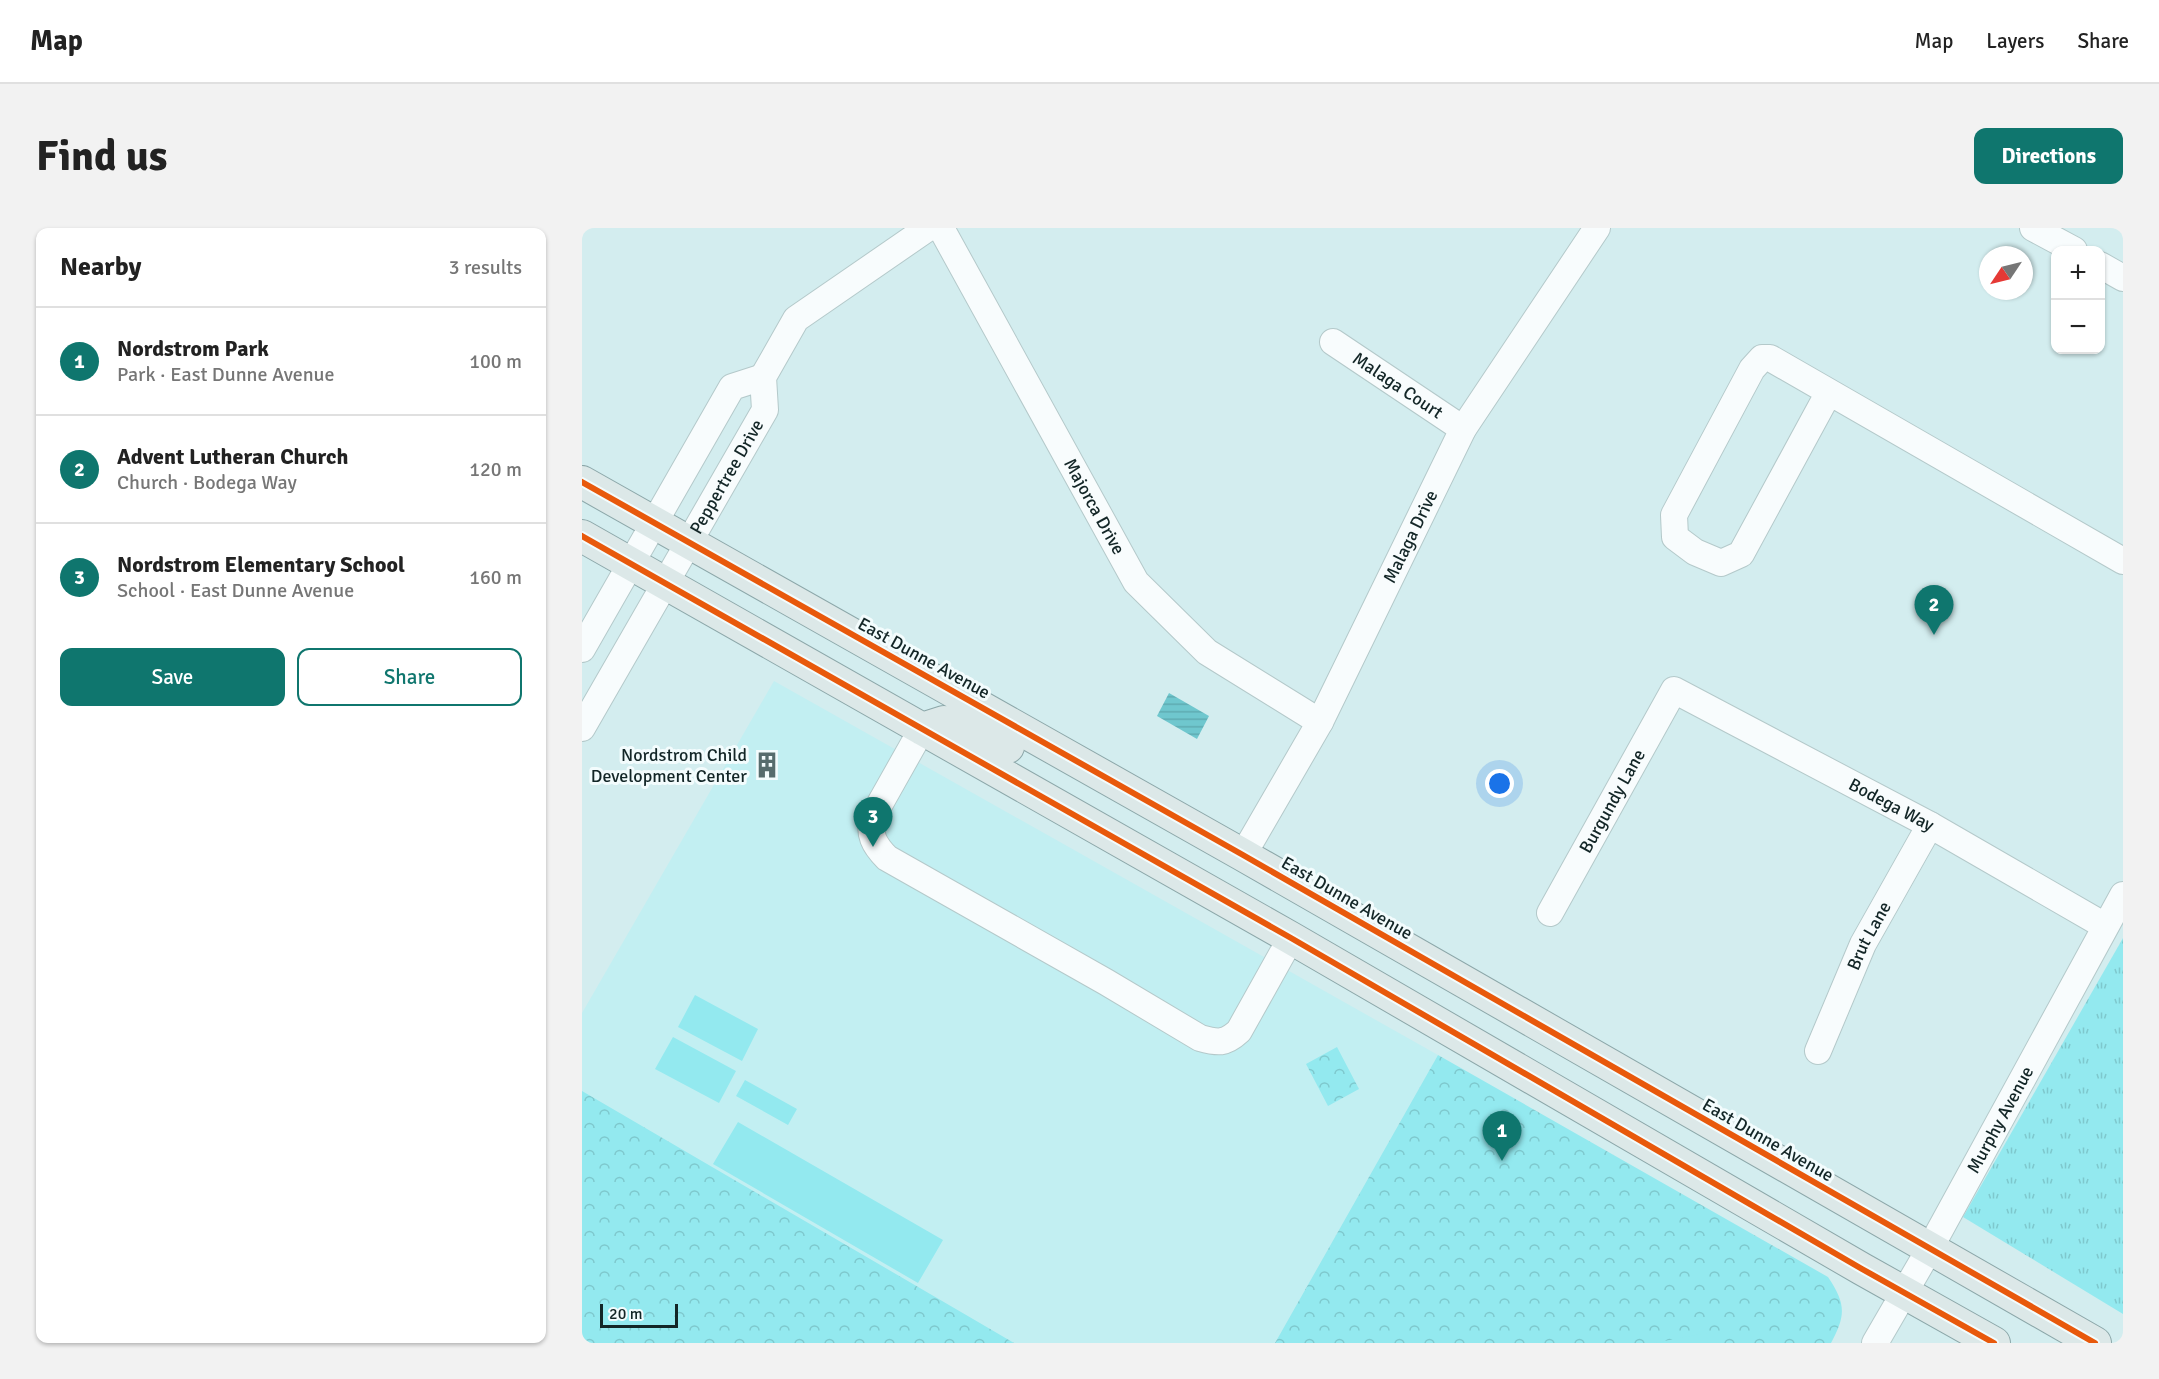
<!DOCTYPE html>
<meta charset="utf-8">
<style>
body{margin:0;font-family:Signika,sans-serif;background:#f2f2f2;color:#222}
.controls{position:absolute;right:18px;top:18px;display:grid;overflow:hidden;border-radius:12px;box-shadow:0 2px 4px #0004}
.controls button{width:54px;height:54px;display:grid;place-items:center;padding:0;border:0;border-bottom:2px solid #e0e0e0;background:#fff;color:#222;font:30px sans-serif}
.compass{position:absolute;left:1397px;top:18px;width:54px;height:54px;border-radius:50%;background:#fff;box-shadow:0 2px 4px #0004;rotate:235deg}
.scale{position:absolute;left:18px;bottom:15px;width:78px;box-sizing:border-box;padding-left:6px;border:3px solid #132627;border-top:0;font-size:16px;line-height:21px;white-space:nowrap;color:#132627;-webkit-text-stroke:4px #f3fcfd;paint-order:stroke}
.you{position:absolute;left:918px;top:556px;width:21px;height:21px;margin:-15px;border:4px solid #fff;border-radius:50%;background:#1a73e8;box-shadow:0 0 0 9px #1a73e833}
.badge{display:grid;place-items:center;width:39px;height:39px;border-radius:50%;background:#0f766e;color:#fff;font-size:20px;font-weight:700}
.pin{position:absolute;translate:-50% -50px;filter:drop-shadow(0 2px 3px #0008)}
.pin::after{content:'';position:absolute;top:32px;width:21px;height:18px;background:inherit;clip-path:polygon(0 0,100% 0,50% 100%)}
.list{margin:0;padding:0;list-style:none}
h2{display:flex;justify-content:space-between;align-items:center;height:78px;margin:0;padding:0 24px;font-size:26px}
h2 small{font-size:20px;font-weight:400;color:#767676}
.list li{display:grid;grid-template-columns:39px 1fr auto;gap:18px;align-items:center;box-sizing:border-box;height:108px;padding:0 24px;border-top:2px solid #e0e0e0}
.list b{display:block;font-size:22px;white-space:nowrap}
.list p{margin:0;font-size:20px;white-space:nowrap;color:#767676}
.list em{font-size:20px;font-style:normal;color:#767676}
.actions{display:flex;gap:12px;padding:18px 24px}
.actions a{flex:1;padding:14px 0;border:2px solid #0f766e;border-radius:12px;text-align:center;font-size:21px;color:#0f766e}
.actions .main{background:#0f766e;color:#fff}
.map{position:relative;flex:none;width:1541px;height:1115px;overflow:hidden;border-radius:12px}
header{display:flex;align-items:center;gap:36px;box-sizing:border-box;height:84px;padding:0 30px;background:#fff;border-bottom:2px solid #e0e0e0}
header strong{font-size:28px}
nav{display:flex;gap:33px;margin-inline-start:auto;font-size:21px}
.intro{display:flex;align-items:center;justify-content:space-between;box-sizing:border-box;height:144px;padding:0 36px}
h1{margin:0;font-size:42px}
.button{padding:15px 27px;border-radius:12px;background:#0f766e;color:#fff;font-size:21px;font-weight:700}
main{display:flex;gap:36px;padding:0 36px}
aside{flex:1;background:#fff;border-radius:12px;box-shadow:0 2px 4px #0004}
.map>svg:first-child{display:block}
.built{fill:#c2eff2}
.grass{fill:url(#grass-tufts)}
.park{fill:url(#park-crowns)}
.garden{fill:#93e9ef}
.water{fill:url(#water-rules)}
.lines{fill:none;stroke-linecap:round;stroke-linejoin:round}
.minor-casing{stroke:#b4c9ca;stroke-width:28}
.major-casing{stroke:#8ca7a9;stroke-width:34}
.minor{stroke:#f8fcfd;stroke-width:26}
.major{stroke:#dce8e8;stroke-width:32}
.cycleway-casing{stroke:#f3fcfd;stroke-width:10}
.cycleway{stroke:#e8590c;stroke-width:6}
.labels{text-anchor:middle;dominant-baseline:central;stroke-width:6;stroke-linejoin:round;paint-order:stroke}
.street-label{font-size:18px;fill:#132627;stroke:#f3fcfd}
.poi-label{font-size:18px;fill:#132627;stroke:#f3fcfd;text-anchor:end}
</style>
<header>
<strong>Map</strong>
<nav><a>Map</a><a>Layers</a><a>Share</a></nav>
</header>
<div class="intro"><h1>Find us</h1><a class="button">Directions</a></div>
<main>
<aside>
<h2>Nearby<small>3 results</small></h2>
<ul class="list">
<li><span class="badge">1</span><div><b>Nordstrom Park</b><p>Park · East Dunne Avenue</p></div><em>100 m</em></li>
<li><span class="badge">2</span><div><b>Advent Lutheran Church</b><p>Church · Bodega Way</p></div><em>120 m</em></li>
<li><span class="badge">3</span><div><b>Nordstrom Elementary School</b><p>School · East Dunne Avenue</p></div><em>160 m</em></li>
</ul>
<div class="actions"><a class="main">Save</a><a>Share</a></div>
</aside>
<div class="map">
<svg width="1541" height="1115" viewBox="0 0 1541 1115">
<defs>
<pattern id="grass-tufts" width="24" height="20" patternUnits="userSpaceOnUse" patternTransform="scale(1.5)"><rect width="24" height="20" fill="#93e9ef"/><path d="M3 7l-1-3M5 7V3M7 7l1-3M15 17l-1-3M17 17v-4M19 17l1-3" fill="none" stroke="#7ec8cd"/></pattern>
<pattern id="park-crowns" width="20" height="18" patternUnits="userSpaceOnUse" patternTransform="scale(1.5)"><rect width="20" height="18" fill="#93e9ef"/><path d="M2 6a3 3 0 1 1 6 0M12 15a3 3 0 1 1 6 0" fill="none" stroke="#7ec8cd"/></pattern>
<pattern id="water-rules" width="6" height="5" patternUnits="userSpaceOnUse" patternTransform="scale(1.5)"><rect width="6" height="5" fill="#6fc7ce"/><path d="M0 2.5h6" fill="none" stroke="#5fabb1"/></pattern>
</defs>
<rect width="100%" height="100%" fill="#d3edef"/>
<path class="built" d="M192,453L856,827L693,1115H0V785Z"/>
<path class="grass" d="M1541,710V1086L1381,989Z"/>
<path class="park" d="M755,819L777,861L746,878L724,836Z
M856,827L1246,1049C1264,1076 1264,1087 1249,1115H693Z
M0,863L391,1091L432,1115H0Z"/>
<path class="garden" d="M113,767L176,801L160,833L96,799Z
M91,809L154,843L137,875L73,841Z
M163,852L215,881L206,897L154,868Z
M156,894L361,1012L336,1055L131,936Z
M1124,1105L1126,1115H1072Z"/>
<path class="water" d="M587,465L627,488L615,511L575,488Z"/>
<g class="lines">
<g class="minor-casing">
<g id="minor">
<path id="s1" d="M359,0L554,354L625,424L738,494"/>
<path d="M1451,0L1492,22"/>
<path d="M1518,37L1541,50"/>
<path id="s2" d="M751,114L881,201"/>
<path d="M1247,164L1159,326L1139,335L1113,324L1093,309L1092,287L1170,141L1180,130H1188L1541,333"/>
<path d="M0,421L150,159L181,149"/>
<path id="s3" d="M0,500L183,182L181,149L214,91L346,0"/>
<path d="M340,501L291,588C286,606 292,617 305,630L524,754L618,810C636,815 643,816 657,803L709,710"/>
<path id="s4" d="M661,627L738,494L881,201L1015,0"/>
<path id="s5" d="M968,685L1092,462L1348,597L1523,698"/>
<path id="s6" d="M1236,823L1281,716L1348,597"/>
<path id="s7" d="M1293,1115L1347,1022L1541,667"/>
</g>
</g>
<g class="major-casing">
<path id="major" d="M0,254L661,627L1513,1115
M0,308L709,710L1280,1041L1412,1115
M340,501L362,494L392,499L426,519"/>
</g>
<use href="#minor" class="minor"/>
<use href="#major" class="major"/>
<g class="cycleway-casing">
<path id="cycleway" d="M0,254L661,627L1513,1115
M0,308L709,710L1280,1041L1412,1115"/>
</g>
<use href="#cycleway" class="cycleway"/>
</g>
<defs>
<g id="building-bare" transform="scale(2.07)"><path d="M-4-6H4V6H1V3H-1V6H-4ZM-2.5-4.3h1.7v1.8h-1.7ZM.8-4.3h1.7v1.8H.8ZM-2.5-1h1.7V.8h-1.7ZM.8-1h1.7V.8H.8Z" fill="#566c6d" stroke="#f3fcfd" stroke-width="2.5" paint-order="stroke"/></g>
</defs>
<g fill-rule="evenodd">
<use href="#building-bare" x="185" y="537"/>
</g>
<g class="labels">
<g class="street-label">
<text stroke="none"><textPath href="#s2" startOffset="78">Malaga Court</textPath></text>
<text stroke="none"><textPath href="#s3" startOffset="290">Peppertree Drive</textPath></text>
<text stroke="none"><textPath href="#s1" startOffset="318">Majorca Drive</textPath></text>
<text stroke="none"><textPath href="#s4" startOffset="360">Malaga Drive</textPath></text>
<text transform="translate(342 430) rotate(29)">East Dunne Avenue</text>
<text stroke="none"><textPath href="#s5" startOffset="128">Burgundy Lane</textPath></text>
<text stroke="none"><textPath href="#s5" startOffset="501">Bodega Way</textPath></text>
<text transform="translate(765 670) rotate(30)">East Dunne Avenue</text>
<text stroke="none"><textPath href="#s6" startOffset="126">Brut Lane</textPath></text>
<text stroke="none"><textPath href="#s7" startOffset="256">Murphy Avenue</textPath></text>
<text transform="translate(1186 912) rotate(30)">East Dunne Avenue</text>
</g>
<g class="poi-label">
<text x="165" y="527">Nordstrom Child<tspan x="165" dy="21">Development Center</tspan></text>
</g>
</g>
</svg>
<div class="controls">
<button>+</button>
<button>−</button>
</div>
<svg class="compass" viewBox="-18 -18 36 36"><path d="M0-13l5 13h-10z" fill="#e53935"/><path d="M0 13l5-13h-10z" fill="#767676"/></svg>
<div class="scale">20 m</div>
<div class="you"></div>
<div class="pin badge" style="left:920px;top:933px">1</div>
<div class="pin badge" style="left:1352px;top:407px">2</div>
<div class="pin badge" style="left:291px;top:619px">3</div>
</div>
</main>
